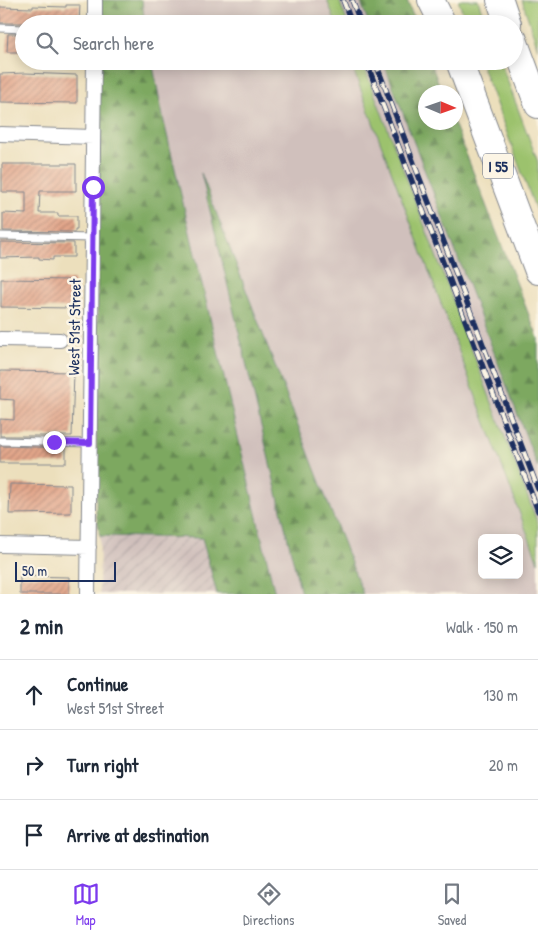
<!DOCTYPE html>
<meta charset="utf-8">
<style>
body{margin:0;font-family:"Patrick Hand",sans-serif;background:#f2f2f3;color:#1f2937}
.controls{position:absolute;right:15px;bottom:15px;display:grid;overflow:hidden;border-radius:8px;box-shadow:0 2px 12px #0003}
.controls button{width:45px;height:45px;display:grid;place-items:center;padding:0;border:0;border-bottom:1px solid #e0e1e3;background:#fff;color:#1f2937;font:25px sans-serif}
.compass{position:absolute;left:418px;top:85px;width:45px;height:45px;border-radius:50%;background:#fff;box-shadow:0 2px 12px #0003;rotate:92deg}
.scale{position:absolute;left:15px;bottom:12px;width:101px;box-sizing:border-box;padding-left:5px;border:2px solid #1b2f5e;border-top:0;font-size:14px;line-height:18px;white-space:nowrap;color:#1b2f5e;-webkit-text-stroke:4px #fcf5e5;paint-order:stroke}
.stop{position:absolute;width:15px;height:15px;margin:-11px;border:4px solid #7c3aed;border-radius:50%;background:#fff}
.stop.end{background:#7c3aed;border-color:#fff;box-shadow:0 1px 5px #0008}
.list{margin:0;padding:0;list-style:none}
h2{display:flex;justify-content:space-between;align-items:center;height:65px;margin:0;padding:0 20px;font-size:21px}
h2 small{font-size:16px;font-weight:400;color:#747a83}
.list li{display:grid;grid-template-columns:32px 1fr auto;gap:15px;align-items:center;box-sizing:border-box;height:70px;padding:0 20px;border-top:1px solid #e0e1e3}
.list b{display:block;font-size:19px;white-space:nowrap}
.list p{margin:0;font-size:16px;white-space:nowrap;color:#747a83}
.list em{font-size:16px;font-style:normal;color:#747a83}
.icon{flex:none;width:28px;height:28px;fill:none;stroke:currentColor;stroke-width:2;stroke-linecap:round;stroke-linejoin:round}
.map{position:relative;flex:none;width:538px;height:594px;overflow:hidden}
.search{position:absolute;background:#fff;box-shadow:0 2px 12px #0003;left:15px;right:15px;top:15px;height:55px;display:flex;align-items:center;gap:12px;box-sizing:border-box;padding:0 18px;border-radius:28px;color:#747a83;font-size:19px}
.sheet{height:275px;background:#fff}
nav{display:flex;justify-content:space-around;align-items:center;box-sizing:border-box;height:70px;border-top:1px solid #e0e1e3;background:#fff;font-size:14px;color:#747a83}
nav a{display:grid;justify-items:center;gap:2px}
nav .on{color:#7c3aed}
.map>svg:first-child{display:block}
.industrial{fill:url(#industrial-furrows)}
.railway{fill:#d0c0bc;fill-rule:evenodd}
.grass{fill:#9cc26d;stroke:#5c7866}
.forest{fill:url(#forest-firs);stroke:#4c6c5f}
.building{fill:url(#building-hatch)}
.lines{fill:none;stroke-linecap:round;stroke-linejoin:round}
.service-casing{stroke:#84878d;stroke-width:9}
.minor-casing{stroke:#84878d;stroke-width:16}
.motorway-casing{stroke:#84878d;stroke-width:28}
.service{stroke:#fff;stroke-width:7}
.minor{stroke:#fff;stroke-width:14}
.motorway{stroke:#fff;stroke-width:26}
.rail-casing{stroke:#1b2f5e;stroke-width:5.5}
.rail{stroke:#fcf5e5;stroke-width:4;stroke-dasharray:11;stroke-linecap:butt}
.route{stroke:#7c3aed;stroke-width:6}
.labels{text-anchor:middle;dominant-baseline:central;stroke-width:5;stroke-linejoin:round;paint-order:stroke}
.shield{fill:#fcf5e5;stroke:#5e6a86;stroke-width:1}
.shield-label{font-size:15px;font-weight:bold;fill:#1b2f5e}
.street-label{font-size:16px;fill:#1b2f5e;stroke:#fcf5e5}
</style>
<div class="map">
<svg width="538" height="594" viewBox="0 0 538 594">
<defs>
<pattern id="industrial-furrows" width="10" height="10" patternUnits="userSpaceOnUse" patternTransform="scale(1.25)"><rect width="10" height="10" fill="#d0c0bc"/><path d="M-1 1l2-2M0 10L10 0M9 11l2-2" fill="none" stroke="#b2a5a4"/></pattern>
<pattern id="forest-firs" width="22" height="20" patternUnits="userSpaceOnUse" patternTransform="scale(1.25)"><rect width="22" height="20" fill="#7da860"/><path d="M5 1l3.5 6h-7zM16 11l3.5 6h-7z" fill="#668952"/></pattern>
<pattern id="building-hatch" width="6" height="6" patternUnits="userSpaceOnUse" patternTransform="scale(1.25)"><rect width="6" height="6" fill="#e2a589"/><path d="M-1 1l2-2M0 6l6-6M5 7l2-2" fill="none" stroke="#b68773"/></pattern>
</defs>
<rect width="100%" height="100%" fill="#fcf5e5"/>
<filter id="ink" filterUnits="userSpaceOnUse"><feTurbulence type="fractalNoise" baseFrequency=".02" numOctaves="2"/><feDisplacementMap in="SourceGraphic" scale="10" xChannelSelector="R" yChannelSelector="G"/><feConvolveMatrix kernelMatrix="1 2 1 2 8 2 1 2 1" color-interpolation-filters="sRGB"/></filter>
<filter id="wash" filterUnits="userSpaceOnUse"><feTurbulence type="fractalNoise" baseFrequency=".0096" numOctaves="4" result="noise"/><feDisplacementMap in="SourceGraphic" scale="20" xChannelSelector="R" yChannelSelector="G"/><feGaussianBlur stdDeviation="1.12" result="paint"/><feColorMatrix in="noise" values="0 0 0 0 0 0 0 0 0 0 0 0 0 0 0 0 0 1.4 0 .05"/><feComposite in="paint" operator="in"/></filter>
<g filter="url(#wash)">
<rect width="100%" height="100%" fill="#ecdfbc"/>
<path class="industrial" d="M100,536L202,538L217,594H99Z"/>
<path class="railway" d="M142,0H327L336,24H145Z
M339,0H360L369,24H348Z
M152,61H350L538,562V594H275L164,122ZM482,538H519V575H482Z
M362,61H383L538,468V524Z"/>
<path class="grass" d="M327,0H339L348,24H336Z
M458,0H478L486,24H467Z
M522,0H538V49Z
M350,61H362L538,524V562Z
M480,61H500L538,162V216Z"/>
<path class="forest" d="M100,0H142L145,24H100Z
M360,0H407L416,24H369Z
M99,61H152L164,122L275,594H217L202,538L100,536L96,512Z
M383,61H430L442,92H426V122L454,123L538,338V468Z
M201,173L363,594H301Z"/>
<g id="blocks">
<path class="building" d="M66,5H80L79,23H0V7L33,8V6L66,7Z
M8,34H23V52H7Z
M25,73L77,75V103L0,102V74Z
M2,164H76V191H40L39,213H58V216H77V229H75V232L3,231V213L26,214V192H2Z
M0,242L74,243V257H53V260L39,259V257L0,258Z
M1,279L74,280L73,308L1,307Z
M0,371L74,372L72,436H0V419L14,420V400L0,399Z
M0,446L66,448V463H0Z
M10,484L71,485V513L9,514Z
M20,576L69,577V594H20Z"/>
</g>
</g>
<g filter="url(#ink)">
<use href="#blocks" fill-opacity="0" stroke="#84878d" stroke-width="1"/>
<g class="lines">
<g class="service-casing">
<path id="service" d="M0,28L24,29
M0,236L92,238
M0,441L90,443"/>
</g>
<g class="minor-casing">
<path id="minor" d="M95,24V0
M0,134L93,137
M0,339L60,340
M0,545L89,547
M88,594L94,61"/>
</g>
<g class="motorway-casing">
<path id="motorway" d="M431,0L443,24
M500,0L508,24
M514,40L538,105
M459,61L538,271"/>
</g>
<use href="#service" class="service"/>
<use href="#minor" class="minor"/>
<use href="#motorway" class="motorway"/>
<g class="rail-casing">
<path id="rail" d="M343,0L352,24
M352,0L361,24
M366,61L538,511
M375,61L538,489"/>
</g>
<use href="#rail" class="rail"/>
</g>
</g>
<g class="lines" filter="url(#ink)">
<path class="route" d="M54,442L90,443L93,187"/>
</g>
<g class="labels">
<rect class="shield" x="483" y="153.5" width="30" height="25" rx="4"/>
<g class="shield-label">
<text x="498" y="166">I 55</text>
</g>
<g class="street-label">
<text transform="translate(74 327) rotate(-89)">West 51st Street</text>
</g>
</g>
</svg>
<div class="controls">
<button><svg class="icon" aria-label="layers" viewBox="0 0 24 24"><path d="M12 4l9 5-9 5-9-5zM3 14l9 5 9-5"/></svg></button>
</div>
<svg class="compass" viewBox="-18 -18 36 36"><path d="M0-13l5 13h-10z" fill="#e53935"/><path d="M0 13l5-13h-10z" fill="#747a83"/></svg>
<div class="scale">50 m</div>
<div class="stop" style="left:93px;top:187px"></div>
<div class="stop end" style="left:54px;top:442px"></div>
<div class="search"><svg class="icon" aria-label="search" viewBox="0 0 24 24"><circle cx="10" cy="10" r="6"/><path d="M15 15l6 6"/></svg>Search here</div>
</div>
<section class="sheet">
<h2>2 min<small>Walk · 150 m</small></h2>
<ul class="list">
<li><svg class="icon" aria-label="ahead" viewBox="0 0 24 24"><path d="M12 20V5M6 11l6-6 6 6"/></svg><div><b>Continue</b><p>West 51st Street</p></div><em>130 m</em></li>
<li><svg class="icon" aria-label="right" viewBox="0 0 24 24"><path d="M7 20v-9h11M14 6l5 5-5 5"/></svg><div><b>Turn right</b></div><em>20 m</em></li>
<li><svg class="icon" aria-label="arrive" viewBox="0 0 24 24"><path d="M6 21V4h12l-3 4 3 4H6"/></svg><div><b>Arrive at destination</b></div></li>
</ul>
</section>
<nav>
<a class="on"><svg class="icon" aria-label="map" viewBox="0 0 24 24"><path d="M3 6l6-2 6 2 6-2v14l-6 2-6-2-6 2zM9 4v14M15 6v14"/></svg>Map</a>
<a><svg class="icon" aria-label="directions" viewBox="0 0 24 24"><path d="M12 3l9 9-9 9-9-9zM9 14v-3h6M13 9l2 2-2 2"/></svg>Directions</a>
<a><svg class="icon" aria-label="saved" viewBox="0 0 24 24"><path d="M7 4h10v16l-5-4-5 4z"/></svg>Saved</a>
</nav>
